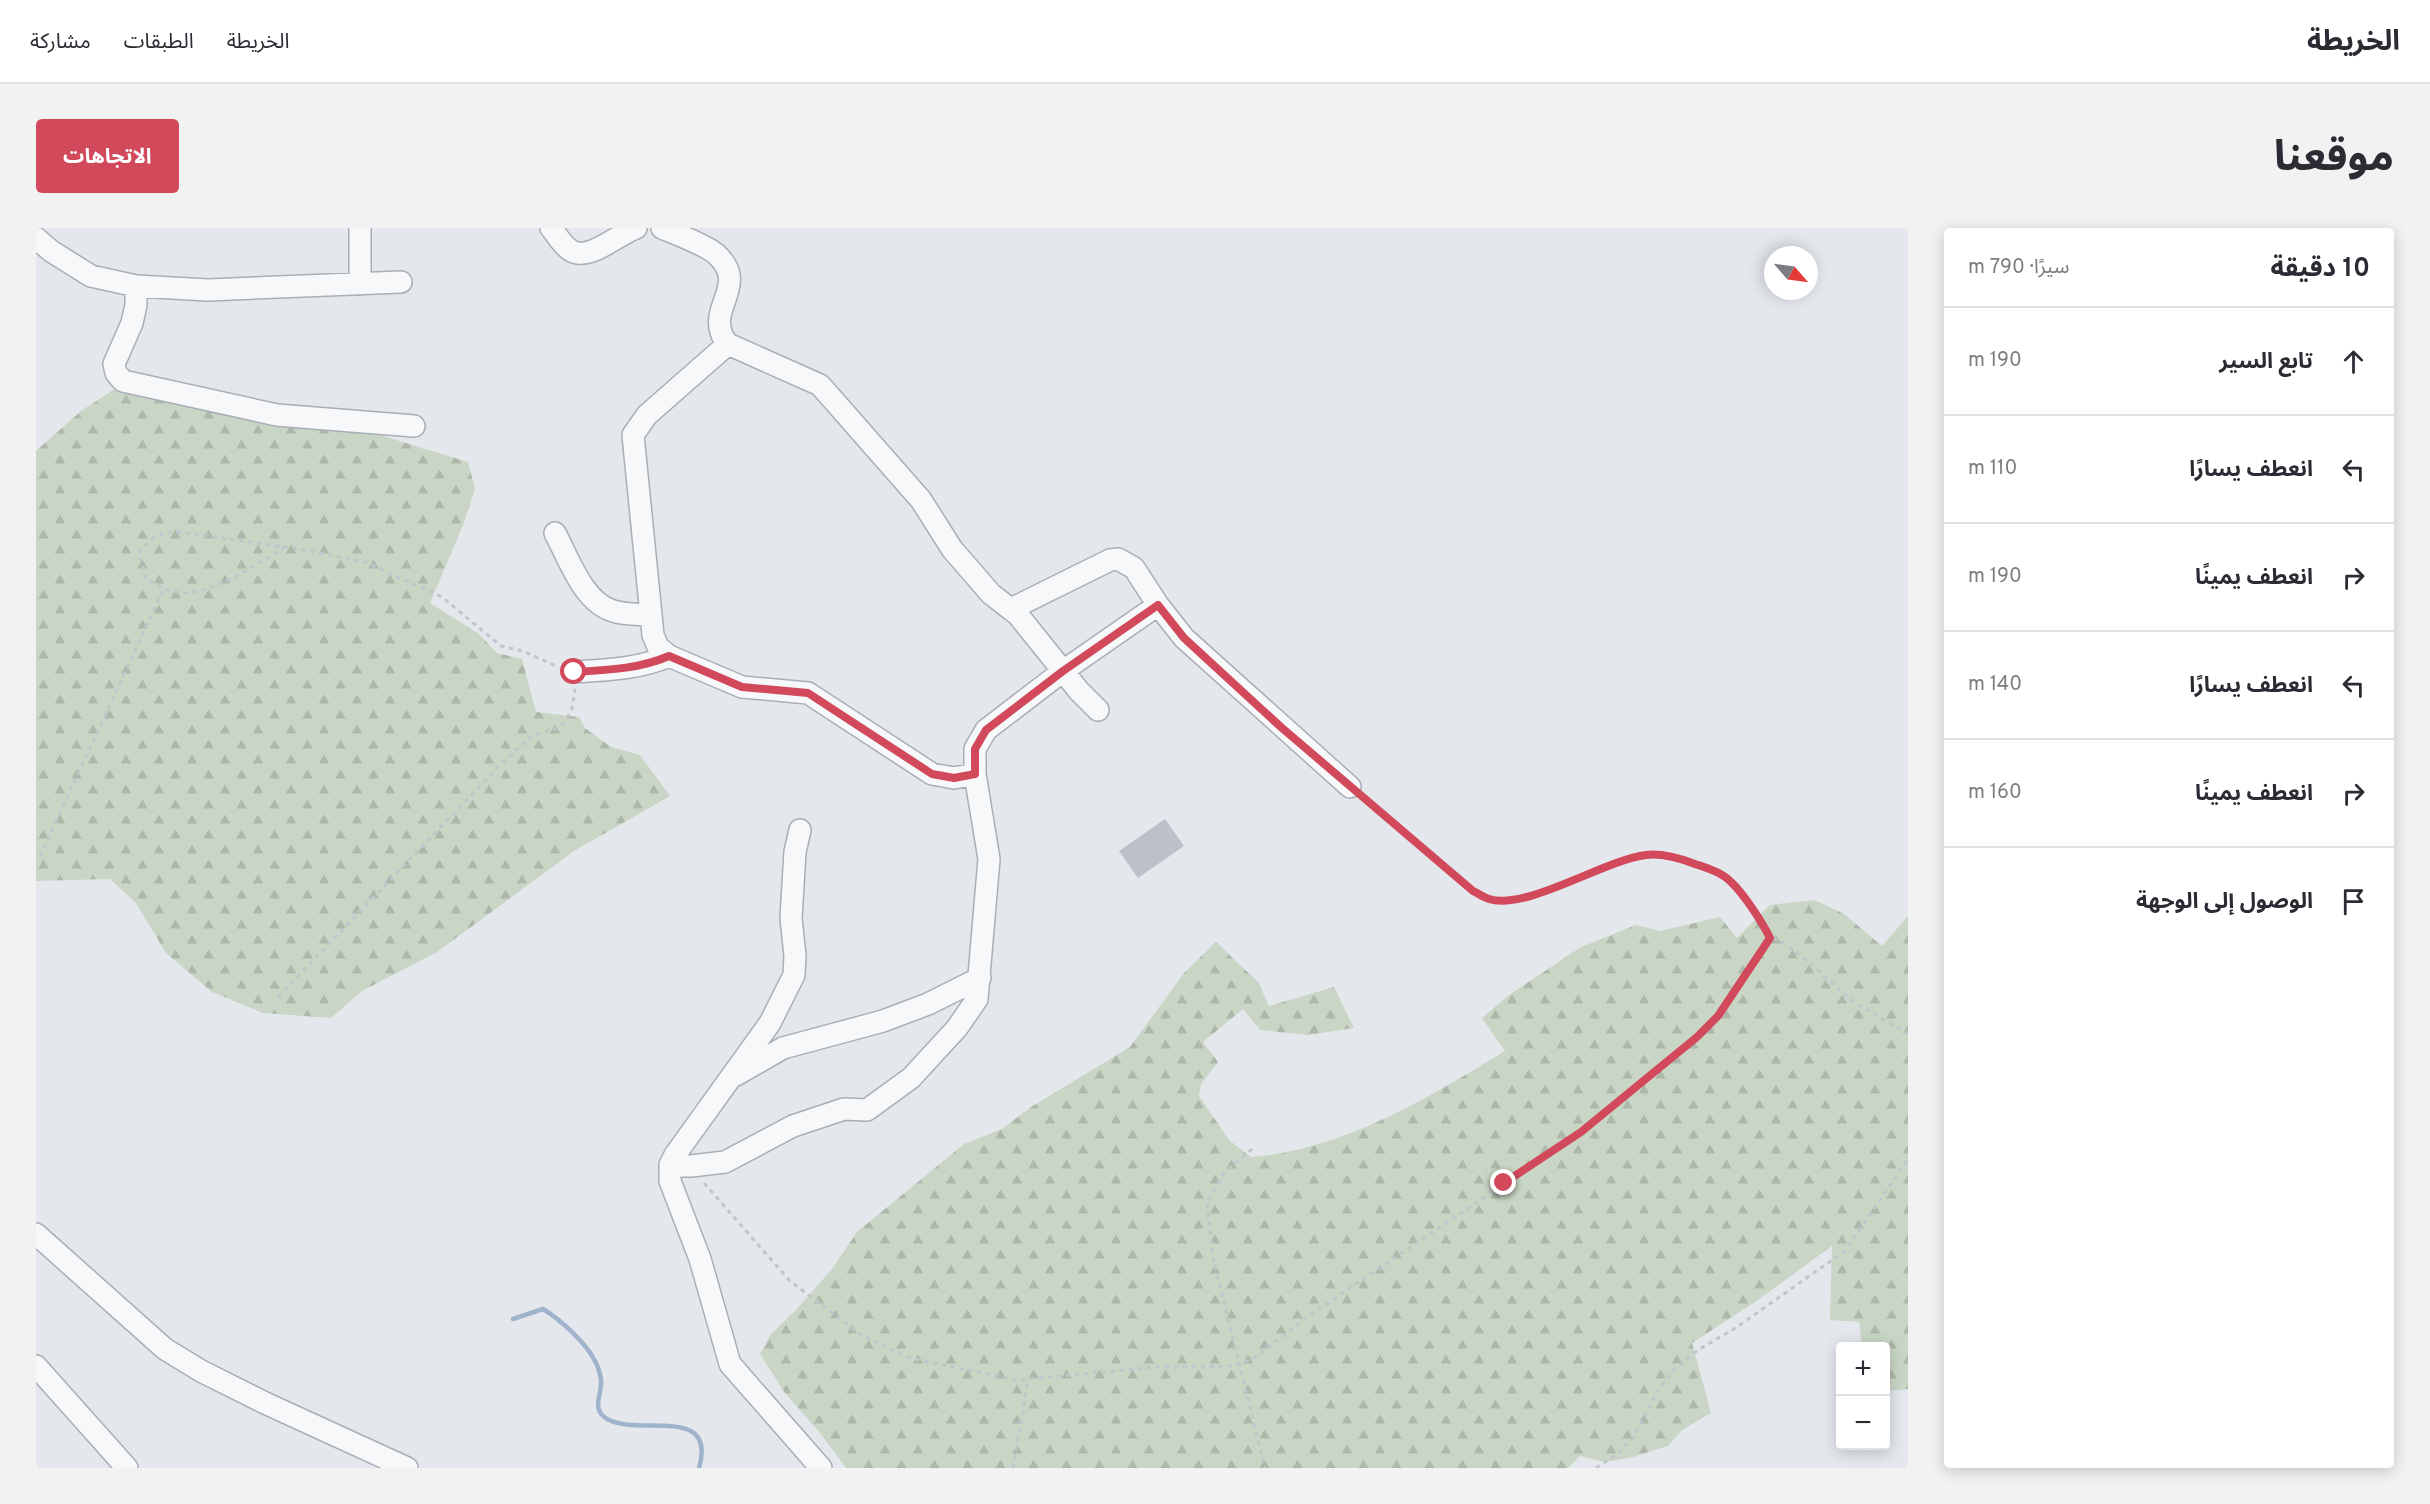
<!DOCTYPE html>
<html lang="ar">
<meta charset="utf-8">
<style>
body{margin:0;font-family:Overpass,"Noto Sans Arabic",sans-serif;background:#f2f2f3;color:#2b2b33;direction:rtl}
.controls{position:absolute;right:18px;bottom:18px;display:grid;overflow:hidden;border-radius:6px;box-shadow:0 3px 15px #0003}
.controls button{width:54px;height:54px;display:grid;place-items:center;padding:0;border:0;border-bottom:2px solid #e1e1e2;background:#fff;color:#2b2b33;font:30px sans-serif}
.compass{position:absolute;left:1728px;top:18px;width:54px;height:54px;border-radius:50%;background:#fff;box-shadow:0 3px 15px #0003;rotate:118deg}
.stop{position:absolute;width:18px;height:18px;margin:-14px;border:4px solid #d1495b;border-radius:50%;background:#fff}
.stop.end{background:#d1495b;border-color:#fff;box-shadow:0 2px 6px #0008}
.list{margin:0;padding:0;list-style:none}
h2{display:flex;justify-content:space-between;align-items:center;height:78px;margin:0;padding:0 24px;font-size:26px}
h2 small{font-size:20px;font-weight:400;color:#7c7c81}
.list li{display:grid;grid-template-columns:39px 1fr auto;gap:18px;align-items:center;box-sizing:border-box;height:108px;padding:0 24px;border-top:2px solid #e1e1e2}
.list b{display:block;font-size:22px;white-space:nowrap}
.list em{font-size:20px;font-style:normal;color:#7c7c81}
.icon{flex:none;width:33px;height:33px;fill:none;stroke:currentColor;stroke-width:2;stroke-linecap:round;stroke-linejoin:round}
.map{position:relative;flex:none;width:1872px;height:1240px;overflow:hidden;direction:ltr;border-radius:6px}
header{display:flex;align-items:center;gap:36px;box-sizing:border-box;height:84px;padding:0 30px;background:#fff;border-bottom:2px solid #e1e1e2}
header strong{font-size:28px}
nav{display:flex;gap:33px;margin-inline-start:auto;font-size:21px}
.intro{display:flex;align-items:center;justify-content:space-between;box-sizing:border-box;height:144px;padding:0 36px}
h1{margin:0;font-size:42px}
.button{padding:15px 27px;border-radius:6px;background:#d1495b;color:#fff;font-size:21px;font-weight:700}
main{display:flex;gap:36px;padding:0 36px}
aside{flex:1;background:#fff;border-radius:6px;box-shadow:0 3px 15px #0003}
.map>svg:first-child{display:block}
.forest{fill:url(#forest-firs)}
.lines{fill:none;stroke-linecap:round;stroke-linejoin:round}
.stream{stroke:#9fb4cc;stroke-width:4.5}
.building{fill:#bbc0ca}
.minor-casing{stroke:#a9aeb7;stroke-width:24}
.path{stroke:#c2c5cb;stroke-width:3;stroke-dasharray:4.5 4.5;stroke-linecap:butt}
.minor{stroke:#f7f8fa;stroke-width:21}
.route{stroke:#d1495b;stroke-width:8}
</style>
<header>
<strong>الخريطة</strong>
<nav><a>الخريطة</a><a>الطبقات</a><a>مشاركة</a></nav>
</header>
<div class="intro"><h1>موقعنا</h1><a class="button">الاتجاهات</a></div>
<main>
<aside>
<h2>10 دقيقة<small>سيرًا · 790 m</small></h2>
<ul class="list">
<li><svg class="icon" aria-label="ahead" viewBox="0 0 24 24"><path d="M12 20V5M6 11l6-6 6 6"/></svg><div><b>تابع السير</b></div><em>190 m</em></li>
<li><svg class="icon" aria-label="left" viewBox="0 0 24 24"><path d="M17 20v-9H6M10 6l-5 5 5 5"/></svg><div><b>انعطف يسارًا</b></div><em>110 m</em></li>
<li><svg class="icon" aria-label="right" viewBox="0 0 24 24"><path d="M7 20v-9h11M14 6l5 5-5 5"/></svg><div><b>انعطف يمينًا</b></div><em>190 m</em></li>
<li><svg class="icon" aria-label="left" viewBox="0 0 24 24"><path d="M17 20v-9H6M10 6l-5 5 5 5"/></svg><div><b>انعطف يسارًا</b></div><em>140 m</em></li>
<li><svg class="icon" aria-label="right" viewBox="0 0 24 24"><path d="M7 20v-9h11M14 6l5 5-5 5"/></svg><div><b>انعطف يمينًا</b></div><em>160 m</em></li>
<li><svg class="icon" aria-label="arrive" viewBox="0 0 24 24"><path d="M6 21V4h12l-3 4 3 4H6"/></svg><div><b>الوصول إلى الوجهة</b></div></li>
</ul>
</aside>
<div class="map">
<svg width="1872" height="1240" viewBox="0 0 1872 1240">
<defs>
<pattern id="forest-firs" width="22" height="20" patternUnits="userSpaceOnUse" patternTransform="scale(1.5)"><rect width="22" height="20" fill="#c9d6c5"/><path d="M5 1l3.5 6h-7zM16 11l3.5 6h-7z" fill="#adb8ab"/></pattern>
</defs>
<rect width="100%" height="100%" fill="#e4e7ec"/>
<path class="forest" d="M77,162L115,165L334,204L432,234L439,261L427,297L394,375L443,406L461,425L486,431L500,484L543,489L549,500L575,519L604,527L634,568L538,623L401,724L326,763L295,790L227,785L176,764L130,725L100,675L74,651L0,653V223L45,183Z
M1779,672L1808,686L1846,718L1872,688V1161L1850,1163V1118H1826L1823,1094L1794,1092L1796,1018L1719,1074L1656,1115L1675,1185L1646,1202L1632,1218L1597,1229L1569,1234L1544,1228L1532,1240H810L785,1206L749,1165L724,1126L734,1107L760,1082L796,1041L821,1004L928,916L966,901L995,879L1094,819L1148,745L1180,714L1222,754L1233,778L1298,759L1318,800L1272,807L1224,802L1207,781L1167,814L1182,834L1165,856L1163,868L1193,912L1215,929C1307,922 1392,870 1469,823L1446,790L1473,767L1545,719L1600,697L1624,703L1684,689L1701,710L1734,677Z"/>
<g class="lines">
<path class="stream" d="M477,1091L507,1081C525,1092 550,1115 559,1133C562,1138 564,1146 565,1151C567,1166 553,1182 573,1192C606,1208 681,1177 663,1240"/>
</g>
<path class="building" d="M1129,591L1148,618L1102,650L1083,623Z"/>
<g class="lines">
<g class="minor-casing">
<path id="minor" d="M324,0V56
M515,0C521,7 526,17 534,22C552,35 582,6 600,0
M626,0C640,6 670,17 680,26C712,55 676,76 685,104C686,108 689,113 692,116L784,157L885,272L916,321L955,366L982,387L1043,463L1062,482
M0,10L15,23L55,48L100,58L172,62L365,54
M100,58V77L96,95L78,136L80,145L87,153L241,187L378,198
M692,116L611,187L597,207L617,407L622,419L633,428L706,459L772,465L896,546L918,550L939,546
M519,305C533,331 547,374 577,383C589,387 603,386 615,387
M975,381L1074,332L1082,331L1098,340L1122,377L1148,410L1314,559
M538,444C571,442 603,441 633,428
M764,602L759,624L755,690L759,728L758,747L734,795L639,927L634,937V953L664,1031L694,1136L785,1240
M700,847L747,820L847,793L892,776L944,750
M634,937L655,938L689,934L757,898L808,881L831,882L875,850L921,800L941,771L953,631L939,546V521L950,502L1027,443L1122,377
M0,1006L129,1121L165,1143L229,1175L371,1240
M0,1138L91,1240"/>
</g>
<path class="path" d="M249,319C223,335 172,370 140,364C129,362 120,356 110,351L103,325C117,307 122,305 144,304L263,321L329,334L406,369L465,418L487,423L522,439
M1327,570L1437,663L1453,671L1464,673L1491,668L1575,637L1609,627H1627L1681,644L1696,654L1734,710
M4,628L128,360
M242,769L466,535L497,507L521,500L529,494L536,480L539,461
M1216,921L1188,945L1171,974L1177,1030L1229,1240
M668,955L754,1053L824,1106L874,1130L981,1152L1121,1139L1197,1138L1218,1130L1277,1085L1545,904L1661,809L1682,788L1734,710C1756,713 1795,757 1816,772C1833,785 1854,794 1872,806
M977,1240L992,1152
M1560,1240L1580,1227L1597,1210L1623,1161L1638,1142L1662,1122L1698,1101L1809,1023L1872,931"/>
<use href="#minor" class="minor"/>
</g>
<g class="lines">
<path class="route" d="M538,444C571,442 603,441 633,428L706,459L772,465L896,546L918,550L939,546V521L950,502L1027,443L1122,377L1148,410L1246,500L1437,663C1442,665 1447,669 1453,671C1490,683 1568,632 1610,627C1626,625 1643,630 1659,636C1671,640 1685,644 1695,654C1708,666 1726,694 1734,710L1682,788L1661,809L1545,904L1468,955"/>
</g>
</svg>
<div class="controls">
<button>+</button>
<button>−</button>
</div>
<svg class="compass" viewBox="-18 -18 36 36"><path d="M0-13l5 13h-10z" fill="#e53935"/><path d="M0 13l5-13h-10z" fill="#7c7c81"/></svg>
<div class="stop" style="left:538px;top:444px"></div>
<div class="stop end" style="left:1468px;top:955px"></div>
</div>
</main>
